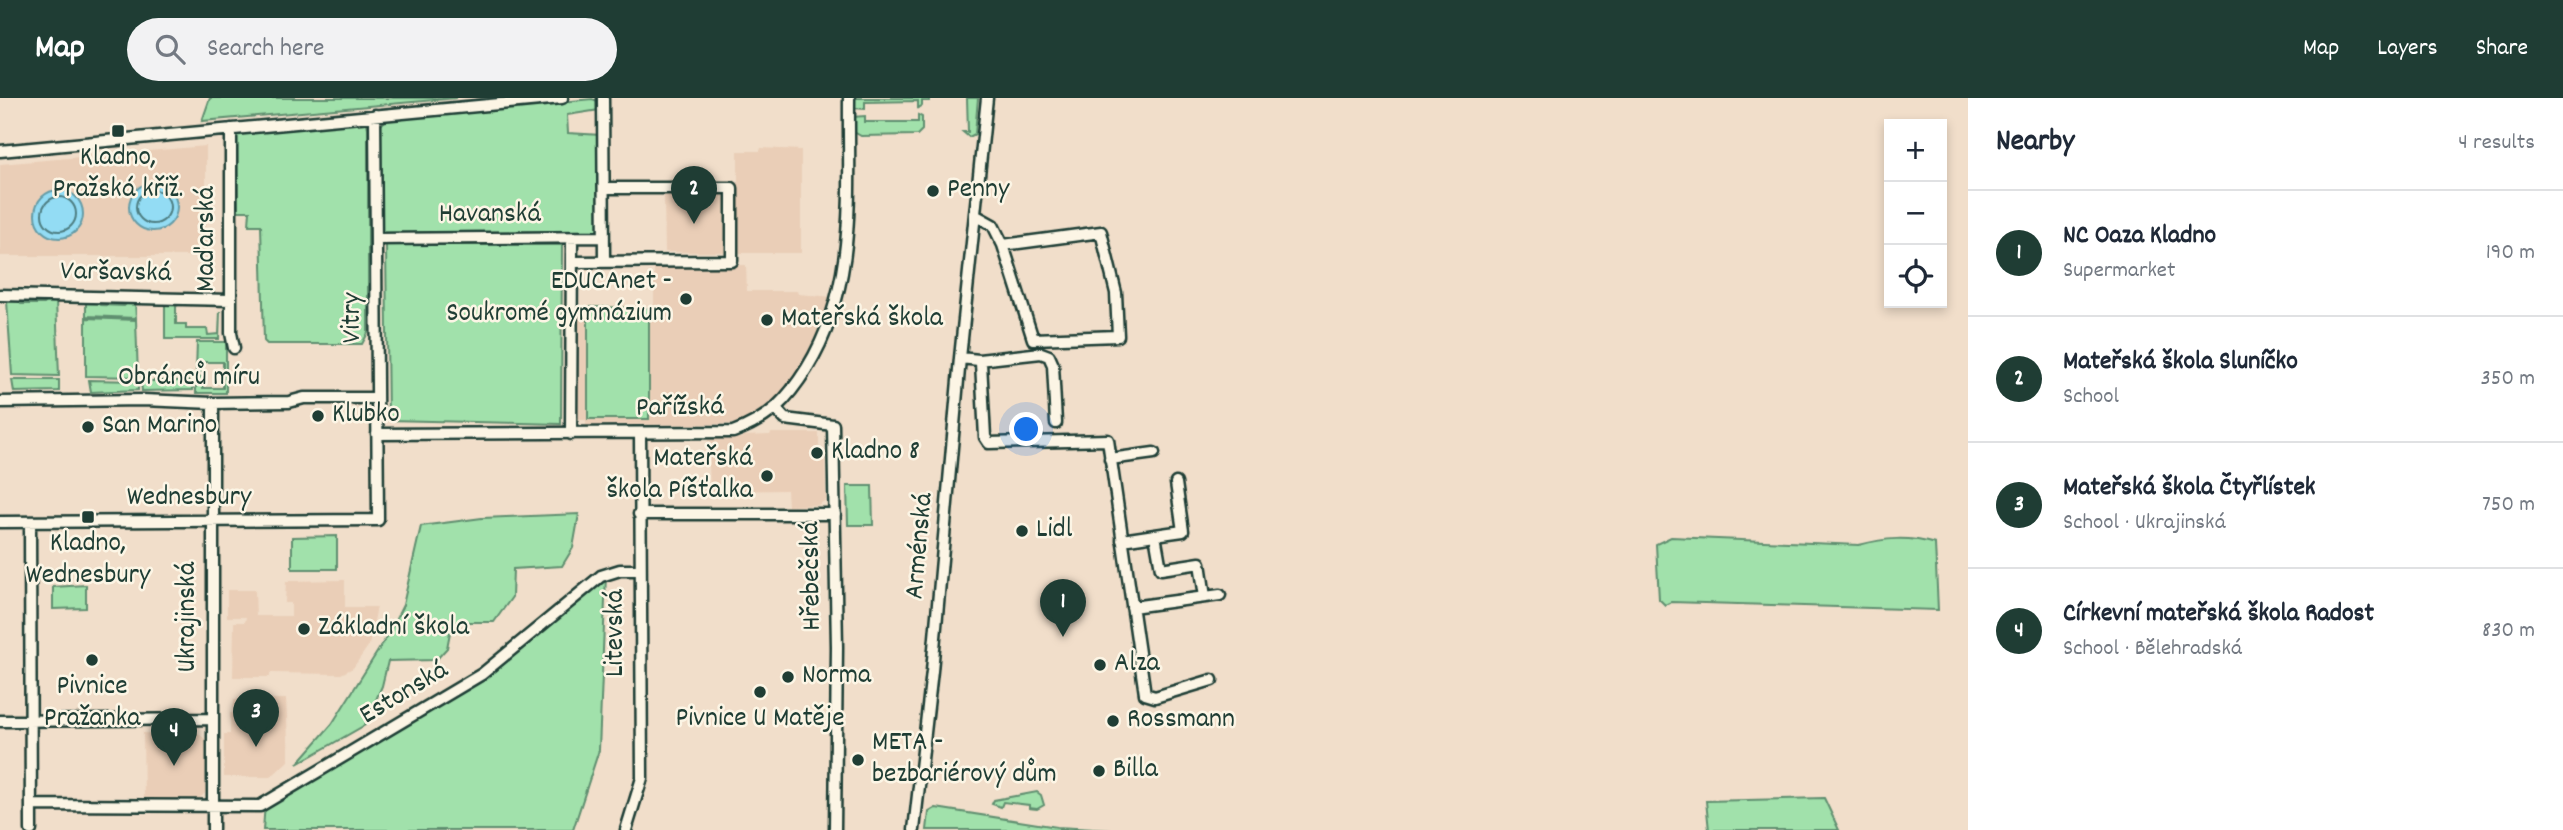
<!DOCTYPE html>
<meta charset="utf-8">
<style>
body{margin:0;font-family:Dekko,sans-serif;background:#f2f2f3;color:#1f2937}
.controls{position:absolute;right:21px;top:21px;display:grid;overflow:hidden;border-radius:0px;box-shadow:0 4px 10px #0003}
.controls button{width:63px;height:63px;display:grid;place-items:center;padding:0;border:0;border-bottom:2px solid #e0e1e3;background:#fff;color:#1f2937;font:35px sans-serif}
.you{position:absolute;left:1027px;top:332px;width:24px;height:24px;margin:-18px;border:5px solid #fff;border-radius:50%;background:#1a73e8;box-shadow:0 0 0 10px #1a73e833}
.badge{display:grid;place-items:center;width:46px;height:46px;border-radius:50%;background:#1f3d34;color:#fff;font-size:23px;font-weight:700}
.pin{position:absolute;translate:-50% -58px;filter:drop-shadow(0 2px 4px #0008)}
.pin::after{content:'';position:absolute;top:37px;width:24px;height:21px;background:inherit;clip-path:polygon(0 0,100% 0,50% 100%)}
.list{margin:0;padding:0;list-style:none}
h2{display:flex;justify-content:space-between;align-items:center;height:91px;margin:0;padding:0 28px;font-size:30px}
h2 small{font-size:23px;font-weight:400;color:#747a83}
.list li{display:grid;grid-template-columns:46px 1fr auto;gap:21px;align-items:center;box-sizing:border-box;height:126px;padding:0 28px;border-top:2px solid #e0e1e3}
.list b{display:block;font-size:26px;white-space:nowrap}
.list p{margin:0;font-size:23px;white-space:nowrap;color:#747a83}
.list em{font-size:23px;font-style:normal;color:#747a83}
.icon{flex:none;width:38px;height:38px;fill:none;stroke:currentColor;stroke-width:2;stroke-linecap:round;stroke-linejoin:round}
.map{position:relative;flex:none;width:1968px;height:732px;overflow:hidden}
header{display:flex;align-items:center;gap:42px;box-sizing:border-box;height:98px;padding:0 35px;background:#1f3d34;color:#fff}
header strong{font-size:33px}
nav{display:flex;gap:38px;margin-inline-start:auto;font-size:24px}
.search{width:490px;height:63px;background:#f2f2f3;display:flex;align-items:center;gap:18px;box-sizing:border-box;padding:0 24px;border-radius:38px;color:#747a83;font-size:26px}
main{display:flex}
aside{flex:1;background:#fff}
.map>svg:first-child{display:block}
.built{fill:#eaceb7}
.green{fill:#a1e1ab;stroke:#608f70;stroke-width:2}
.water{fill:#93dcf4;stroke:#659ca7;stroke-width:2}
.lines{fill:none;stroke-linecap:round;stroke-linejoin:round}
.shore{stroke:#4d7d81;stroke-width:2}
.minor-casing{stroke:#1f3d34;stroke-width:15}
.minor{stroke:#fcf5e5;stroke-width:10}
.poi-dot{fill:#1f3d34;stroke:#fcf5e5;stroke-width:2.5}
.labels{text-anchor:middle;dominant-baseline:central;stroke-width:5;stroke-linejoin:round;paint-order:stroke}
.poi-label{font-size:28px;fill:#1f3d34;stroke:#fcf5e5;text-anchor:start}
.street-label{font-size:28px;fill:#1f3d34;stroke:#fcf5e5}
</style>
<header>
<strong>Map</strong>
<div class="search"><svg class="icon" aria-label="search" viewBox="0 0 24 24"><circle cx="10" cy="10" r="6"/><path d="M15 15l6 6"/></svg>Search here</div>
<nav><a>Map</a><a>Layers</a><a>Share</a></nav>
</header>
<main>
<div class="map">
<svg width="1968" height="732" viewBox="0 0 1968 732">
<rect width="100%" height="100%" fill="#f1deca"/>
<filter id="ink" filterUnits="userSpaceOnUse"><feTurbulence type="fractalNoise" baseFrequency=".0143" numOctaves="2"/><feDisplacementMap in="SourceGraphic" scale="14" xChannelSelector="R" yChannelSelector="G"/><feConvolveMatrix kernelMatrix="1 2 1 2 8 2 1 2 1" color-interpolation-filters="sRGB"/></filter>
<g filter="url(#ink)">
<path class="built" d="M206,48V158H0V66Z
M761,50L801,52V155H738V53H760Z
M664,98H724V154H665Z
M654,167H746L747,193H797L798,196L834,199L824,229L801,273L766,313L742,326L586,327V322H576V213H584V208H654Z
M771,335H819V363H825L826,402L818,407L788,408L787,392L710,393L708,340H742V338L770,337Z
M345,482V509H377L369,547L353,570L341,576L270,575V579H233L234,524H245L246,519H227V492H255L256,518H291V505H285L286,483Z
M234,601H286L289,662L271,679H224V636H230V615H233Z
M143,635H198L205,641V695L198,702H144Z"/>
<path class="green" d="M210,0H457L202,23Z
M853,0H930V3H922V8L918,10V3L865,4V11L853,10Z
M967,0H978L975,36L969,39L963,34H968Z
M592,1L598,3L601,8L599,12L567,17L568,35L601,37L603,127L599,136L384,137L381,132L380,28L387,21Z
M918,17L922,19V32L917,37L861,38L854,34L852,19L865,18V24H918Z
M363,23L367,25L368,30V235L362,246H267L264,243L261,127H249L250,113H238L237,37L243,33Z
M386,147H562L561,326L388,322Z
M13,201H17L21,206H44L50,201L56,202L59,278L12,277L7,203Z
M86,202L94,204L95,202L100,207L124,208L129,203H135L136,220L86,218Z
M165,204L181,206L176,208V226H186V231H207L208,237L219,236L220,213L219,241H165Z
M588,209L649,210V321H588Z
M86,220L136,222L138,279L86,278Z
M197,244H226V295H196V278L203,279V290H223V264H203V274H196Z
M12,282H59V293L14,294Z
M89,282L138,283V292L91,294Z
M141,283H188L192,286L193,292L142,293Z
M847,388H872L873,427H848Z
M579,416L573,450L562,468L513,471L512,499L494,524H452L447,550L436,562L388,563L382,588L365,627L297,666L332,626L388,537L403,507L421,428L482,420Z
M337,438V471H292V439Z
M1671,439L1859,447C1885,440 1908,438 1935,446L1938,512L1671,504L1665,507L1659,501L1656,446Z
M606,477L599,652L573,732H263L265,705L419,618Z
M86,487V510L53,511V489Z
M1037,694L1041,697L1044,707L1037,711L1029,710V707L1003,704L1001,709L992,706L994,702Z
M1824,700L1839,732H1709L1706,703Z
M936,710L1057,729L1112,732H927L929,714Z"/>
<path class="water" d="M129 109a24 24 0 1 1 48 0a24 24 0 1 1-48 0Z
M35 116a24 24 0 1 1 48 0a24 24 0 1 1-48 0Z"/>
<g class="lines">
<path class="shore" d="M136 109a17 17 0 1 1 34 0a17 17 0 1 1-34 0Z
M42 116a17 17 0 1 1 34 0a17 17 0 1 1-34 0Z"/>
<g class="minor-casing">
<path id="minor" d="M603,0L604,163
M231,31V235L234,250
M0,53L562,0
M975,117L993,127L1003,147L1033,241L1118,238L1116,195L1101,134L1003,147
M376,141L604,139
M572,164L732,163V90H604
M0,197L231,202
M960,260L979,262L981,265L985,339L989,345L1108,342L1145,596L1155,599L1212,582
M979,262L1041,255L1049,258L1053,267L1056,325
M0,304L143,302L213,305L289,304L304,300H376
M213,305V732
M776,311L785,321L833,327L837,549L835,732
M377,336L733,334C769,321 787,302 807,270C858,187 848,93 849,0
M571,336L572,141
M1110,361L1154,355
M639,416H835
M0,424L378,422L375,17
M30,424L31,732
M1155,437L1183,433L1176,385
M1122,442L1155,437L1161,471L1200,465L1205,499
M1132,509L1220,497
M0,623L212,621
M31,707L260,708L482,576L601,478L620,472H639
M626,732L642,680L640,335
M914,732L932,573L960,260L987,0"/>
</g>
<use href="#minor" class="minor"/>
</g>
</g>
<g class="poi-dot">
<rect x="111" y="26" width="14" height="14" rx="3.5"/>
<circle cx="933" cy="93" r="7"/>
<circle cx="686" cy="201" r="7"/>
<circle cx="767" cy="222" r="7"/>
<circle cx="318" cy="318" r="7"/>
<circle cx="88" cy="329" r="7"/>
<circle cx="817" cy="355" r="7"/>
<circle cx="767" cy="378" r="7"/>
<rect x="81" y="412" width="14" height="14" rx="3.5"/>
<circle cx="1022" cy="433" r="7"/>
<circle cx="304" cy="531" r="7"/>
<circle cx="92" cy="562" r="7"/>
<circle cx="1100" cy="567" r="7"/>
<circle cx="788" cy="579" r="7"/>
<circle cx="760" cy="594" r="7"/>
<circle cx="1113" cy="623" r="7"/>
<circle cx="858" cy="662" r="7"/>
<circle cx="1099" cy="673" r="7"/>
</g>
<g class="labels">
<g class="poi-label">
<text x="118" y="61" text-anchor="middle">Kladno,<tspan x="118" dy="32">Pražská křiž.</tspan></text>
<text x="947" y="93">Penny</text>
<text x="672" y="185" text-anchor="end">EDUCAnet -<tspan x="672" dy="32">Soukromé gymnázium</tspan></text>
<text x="781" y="222">Mateřská škola</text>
<text x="332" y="318">Klubko</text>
<text x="102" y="329">San Marino</text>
<text x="831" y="355">Kladno 8</text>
<text x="753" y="362" text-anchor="end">Mateřská<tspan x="753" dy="32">škola Píšťalka</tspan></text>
<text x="1036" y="433">Lidl</text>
<text x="88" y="447" text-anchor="middle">Kladno,<tspan x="88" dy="32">Wednesbury</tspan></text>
<text x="318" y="531">Základní škola</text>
<text x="1114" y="567">Alza</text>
<text x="802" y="579">Norma</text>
<text x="92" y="590" text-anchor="middle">Pivnice<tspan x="92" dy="32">Pražanka</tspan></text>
<text x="760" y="622" text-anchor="middle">Pivnice U Matěje</text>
<text x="1127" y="623">Rossmann</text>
<text x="872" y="646">META -<tspan x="872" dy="32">bezbariérový dům</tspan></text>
<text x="1113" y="673">Billa</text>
</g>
<g class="street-label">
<text x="490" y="118">Havanská</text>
<text transform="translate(208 141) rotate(-90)">Maďarská</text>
<text transform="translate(116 176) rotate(1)">Varšavská</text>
<text transform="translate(354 220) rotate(-90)">Vitry</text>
<text x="189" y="281">Obránců míru</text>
<text transform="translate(680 311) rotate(-1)">Pařížská</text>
<text x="189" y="401">Wednesbury</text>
<text transform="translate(921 448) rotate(-85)">Arménská</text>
<text transform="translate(813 478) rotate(-91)">Hřebečská</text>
<text transform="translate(189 519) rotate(-90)">Ukrajinská</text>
<text transform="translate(617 535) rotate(-90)">Litevská</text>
<text transform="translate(405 596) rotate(-31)">Estonská</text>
</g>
</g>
</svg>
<div class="controls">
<button>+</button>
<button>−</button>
<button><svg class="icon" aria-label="locate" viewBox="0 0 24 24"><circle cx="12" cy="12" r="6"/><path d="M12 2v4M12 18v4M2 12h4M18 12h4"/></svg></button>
</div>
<div class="you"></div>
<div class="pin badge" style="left:1063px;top:539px">1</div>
<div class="pin badge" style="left:694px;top:126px">2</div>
<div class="pin badge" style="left:256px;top:649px">3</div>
<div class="pin badge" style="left:174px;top:668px">4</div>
</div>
<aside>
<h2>Nearby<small>4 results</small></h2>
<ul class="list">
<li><span class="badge">1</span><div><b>NC Oaza Kladno</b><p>Supermarket</p></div><em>190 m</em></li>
<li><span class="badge">2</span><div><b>Mateřská škola Sluníčko</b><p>School</p></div><em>350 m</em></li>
<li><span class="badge">3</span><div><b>Mateřská škola Čtyřlístek</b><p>School · Ukrajinská</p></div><em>750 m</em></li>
<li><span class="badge">4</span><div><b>Církevní mateřská škola Radost</b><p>School · Bělehradská</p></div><em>830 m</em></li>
</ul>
</aside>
</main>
